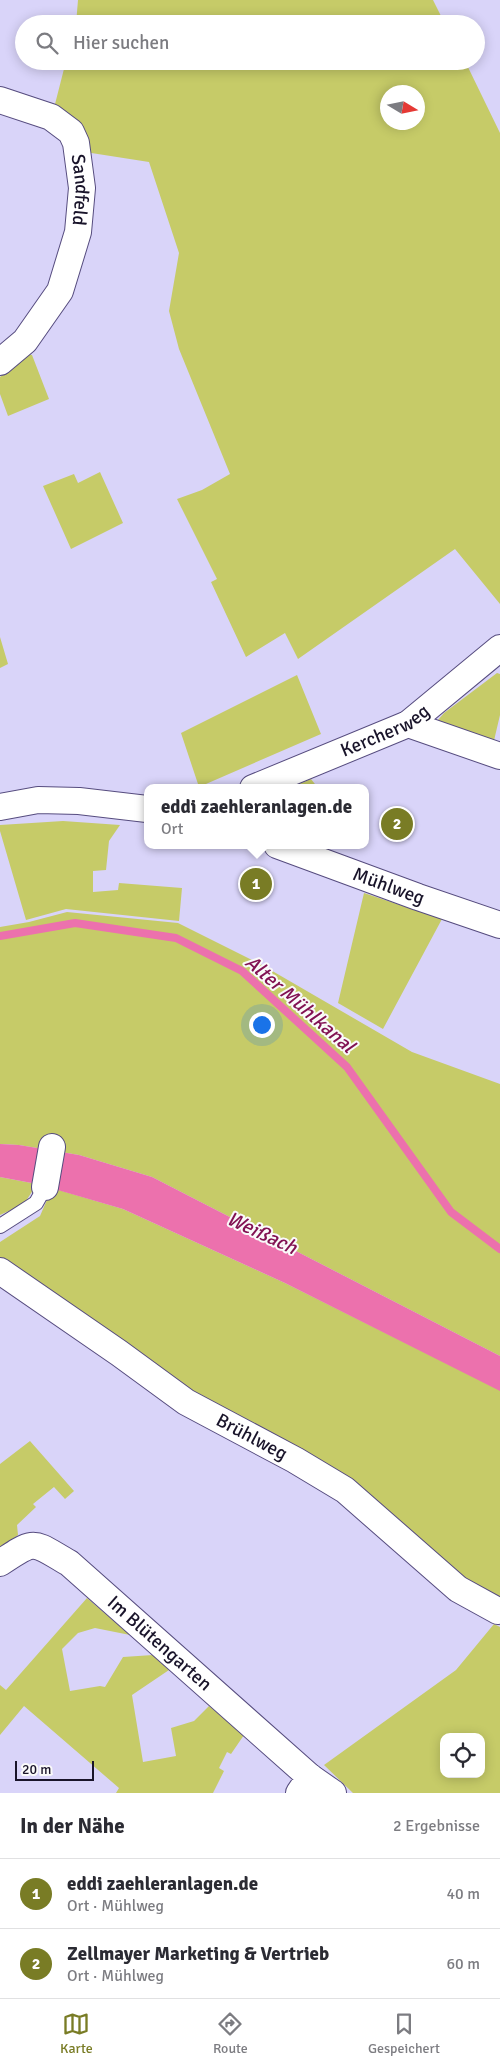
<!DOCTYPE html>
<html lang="de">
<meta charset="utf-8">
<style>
body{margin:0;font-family:Signika,sans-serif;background:#f7f7f7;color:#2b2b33}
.controls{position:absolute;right:15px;bottom:15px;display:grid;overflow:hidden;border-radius:10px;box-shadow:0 2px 12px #0003}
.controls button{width:45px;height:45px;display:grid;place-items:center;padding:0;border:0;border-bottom:1px solid #e1e1e2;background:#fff;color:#2b2b33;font:25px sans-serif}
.compass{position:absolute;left:380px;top:85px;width:45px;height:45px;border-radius:50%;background:#fff;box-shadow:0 2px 12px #0003;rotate:100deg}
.scale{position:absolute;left:15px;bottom:12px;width:79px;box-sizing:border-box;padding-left:5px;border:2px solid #19142a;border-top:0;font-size:14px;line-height:18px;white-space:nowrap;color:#19142a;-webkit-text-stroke:4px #fafafa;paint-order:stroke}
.you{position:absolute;left:261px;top:1024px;width:18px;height:18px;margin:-12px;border:4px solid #fff;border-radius:50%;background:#1a73e8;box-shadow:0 0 0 8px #1a73e833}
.badge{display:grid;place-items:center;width:32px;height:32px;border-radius:50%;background:#797c25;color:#fff;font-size:16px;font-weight:700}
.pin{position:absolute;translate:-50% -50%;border:2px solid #fff;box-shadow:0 1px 5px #0006}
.popup{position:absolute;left:144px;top:784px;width:225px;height:65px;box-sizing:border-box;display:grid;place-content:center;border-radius:10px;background:#fff;filter:drop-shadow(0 1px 4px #0005);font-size:16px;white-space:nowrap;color:#7c7c81}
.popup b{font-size:19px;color:#2b2b33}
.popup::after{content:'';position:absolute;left:50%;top:100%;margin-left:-10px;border:10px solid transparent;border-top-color:#fff}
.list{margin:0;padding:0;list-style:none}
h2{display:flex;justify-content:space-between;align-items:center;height:65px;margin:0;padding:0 20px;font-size:21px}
h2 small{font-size:16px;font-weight:400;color:#7c7c81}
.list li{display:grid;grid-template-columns:32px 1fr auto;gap:15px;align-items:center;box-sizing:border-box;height:70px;padding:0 20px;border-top:1px solid #e1e1e2}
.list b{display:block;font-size:19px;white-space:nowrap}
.list p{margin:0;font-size:16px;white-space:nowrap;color:#7c7c81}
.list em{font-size:16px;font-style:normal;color:#7c7c81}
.icon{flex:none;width:28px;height:28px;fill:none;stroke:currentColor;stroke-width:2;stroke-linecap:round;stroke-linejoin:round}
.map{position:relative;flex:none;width:500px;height:1793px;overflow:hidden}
.search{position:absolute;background:#fff;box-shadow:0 2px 12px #0003;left:15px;right:15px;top:15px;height:55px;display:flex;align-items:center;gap:12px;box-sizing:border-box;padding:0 18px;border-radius:28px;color:#7c7c81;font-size:19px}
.sheet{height:205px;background:#fff}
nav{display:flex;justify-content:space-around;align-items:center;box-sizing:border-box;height:70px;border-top:1px solid #e1e1e2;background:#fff;font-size:14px;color:#7c7c81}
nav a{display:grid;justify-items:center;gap:2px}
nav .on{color:#797c25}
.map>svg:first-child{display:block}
.green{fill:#c6cb68;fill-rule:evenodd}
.water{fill:#ec71ad}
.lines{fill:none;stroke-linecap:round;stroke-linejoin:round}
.stream{stroke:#ec71ad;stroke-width:8}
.service-casing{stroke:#564c7f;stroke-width:16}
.minor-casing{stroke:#564c7f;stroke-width:28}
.service{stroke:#fff;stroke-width:14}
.minor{stroke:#fff;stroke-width:26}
.labels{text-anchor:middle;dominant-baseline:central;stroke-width:4;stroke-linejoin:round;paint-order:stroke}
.street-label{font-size:19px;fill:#19142a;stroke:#fafafa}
.water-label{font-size:20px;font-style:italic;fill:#821253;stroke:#fafafa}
</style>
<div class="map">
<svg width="500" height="1793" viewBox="0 0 500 1793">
<rect width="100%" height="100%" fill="#d9d4f9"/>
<path class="green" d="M78,0H433L445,24H76Z
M66,61H465L500,133V604L455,549L298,659L285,633L246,657L211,582L217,579L177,499L202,490L230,474L179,349L169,311L179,253L149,162L85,152L53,112ZM388,92H418V122H388Z
M28,354L32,355L49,399L8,416L0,394V377Z
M100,472L123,523L71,549L43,486L74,474L78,483Z
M0,637L8,664L0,668Z
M497,673L500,674V715L492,749L438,720L444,713Z
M297,675L321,734L199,787L181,733Z
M311,779L318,788H290Z
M63,821L120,825L109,841L106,870L93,871V892L118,890L119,883L182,888L179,921L66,909L26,920L0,831V825Z
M364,893L442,919L383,1029L338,1003Z
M67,912L178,923L262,965L412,1052L500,1084V1356L152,1177L79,1155L19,1145L0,1144V927L29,922Z
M0,1177L37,1184L24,1204L0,1215Z
M52,1188L123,1209L285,1283L500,1390V1603L253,1430L0,1266V1242L40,1216Z
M30,1441L74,1491L65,1499L54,1487L33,1504L36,1507L17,1525L18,1535L0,1548V1464Z
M87,1598L130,1635L95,1628L78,1633L62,1649L70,1691L100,1686L105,1687L123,1657L153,1655L169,1670L132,1695L143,1762L176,1756L171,1728L194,1721L209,1706L244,1735L231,1754L227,1752L219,1768L224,1771L213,1793H116L119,1788L24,1706L0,1735V1685L6,1690Z
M494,1624L500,1627V1793H353L324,1765L456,1670ZM444,1737H481V1774H444Z"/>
<path class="water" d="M0,1144L19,1145L79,1155L152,1177L500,1356V1391L285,1283L123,1209L37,1184L0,1177Z"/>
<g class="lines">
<path class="stream" d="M0,936L75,923L176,938L242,971L347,1067L451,1212L500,1249"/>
<g class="service-casing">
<path id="service" d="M0,1226L36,1203L45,1187"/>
</g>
<g class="minor-casing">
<g id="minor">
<path id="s1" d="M0,100L51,117L71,132L76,143L82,188L78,232L60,291L25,341L0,362"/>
<path d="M408,724L500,756"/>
<path id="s2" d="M253,788L408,724L500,648"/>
<path d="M0,807L38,800L79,801L147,809"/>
<path id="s3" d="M277,845L418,897L500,925"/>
<path d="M45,1187L52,1147"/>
<path id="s4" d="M0,1271L119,1353L186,1402L295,1460L345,1490L458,1589L498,1611"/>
<path id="s5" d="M0,1563C37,1538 32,1542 69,1563L310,1777L299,1793"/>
<path d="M310,1777L333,1793"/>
</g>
</g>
<use href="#service" class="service"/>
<use href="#minor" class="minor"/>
</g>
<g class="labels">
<g class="street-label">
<text stroke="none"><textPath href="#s1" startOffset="138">Sandfeld</textPath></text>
<text stroke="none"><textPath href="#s2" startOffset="144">Kercherweg</textPath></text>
<text stroke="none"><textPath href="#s3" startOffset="119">Mühlweg</textPath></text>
<text stroke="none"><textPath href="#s4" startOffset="302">Brühlweg</textPath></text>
<text stroke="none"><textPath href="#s5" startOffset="199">Im Blütengarten</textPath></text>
</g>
<g class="water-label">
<text transform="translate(300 1004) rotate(41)">Alter Mühlkanal</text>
<text transform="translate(262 1233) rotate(25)">Weißach</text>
</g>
</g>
</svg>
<div class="controls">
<button><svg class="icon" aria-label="locate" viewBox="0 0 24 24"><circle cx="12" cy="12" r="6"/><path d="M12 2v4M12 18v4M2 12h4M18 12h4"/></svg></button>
</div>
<svg class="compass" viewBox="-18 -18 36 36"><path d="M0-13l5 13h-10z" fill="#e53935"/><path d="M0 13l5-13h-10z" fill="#7c7c81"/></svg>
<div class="scale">20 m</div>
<div class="you"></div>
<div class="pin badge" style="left:256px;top:884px">1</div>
<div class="popup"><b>eddi zaehleranlagen.de</b>Ort</div>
<div class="pin badge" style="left:397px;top:824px">2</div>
<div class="search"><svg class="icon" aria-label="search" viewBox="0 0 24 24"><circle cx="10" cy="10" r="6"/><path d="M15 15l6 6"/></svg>Hier suchen</div>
</div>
<section class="sheet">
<h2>In der Nähe<small>2 Ergebnisse</small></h2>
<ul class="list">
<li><span class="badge">1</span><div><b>eddi zaehleranlagen.de</b><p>Ort · Mühlweg</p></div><em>40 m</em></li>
<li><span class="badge">2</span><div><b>Zellmayer Marketing &amp; Vertrieb</b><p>Ort · Mühlweg</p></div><em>60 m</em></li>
</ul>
</section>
<nav>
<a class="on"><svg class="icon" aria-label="map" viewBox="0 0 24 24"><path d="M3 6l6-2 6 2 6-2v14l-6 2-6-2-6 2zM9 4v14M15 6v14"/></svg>Karte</a>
<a><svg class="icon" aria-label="directions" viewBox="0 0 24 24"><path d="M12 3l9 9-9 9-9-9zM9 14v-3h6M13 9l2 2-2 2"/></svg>Route</a>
<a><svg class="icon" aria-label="saved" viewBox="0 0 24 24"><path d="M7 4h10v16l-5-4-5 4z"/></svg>Gespeichert</a>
</nav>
